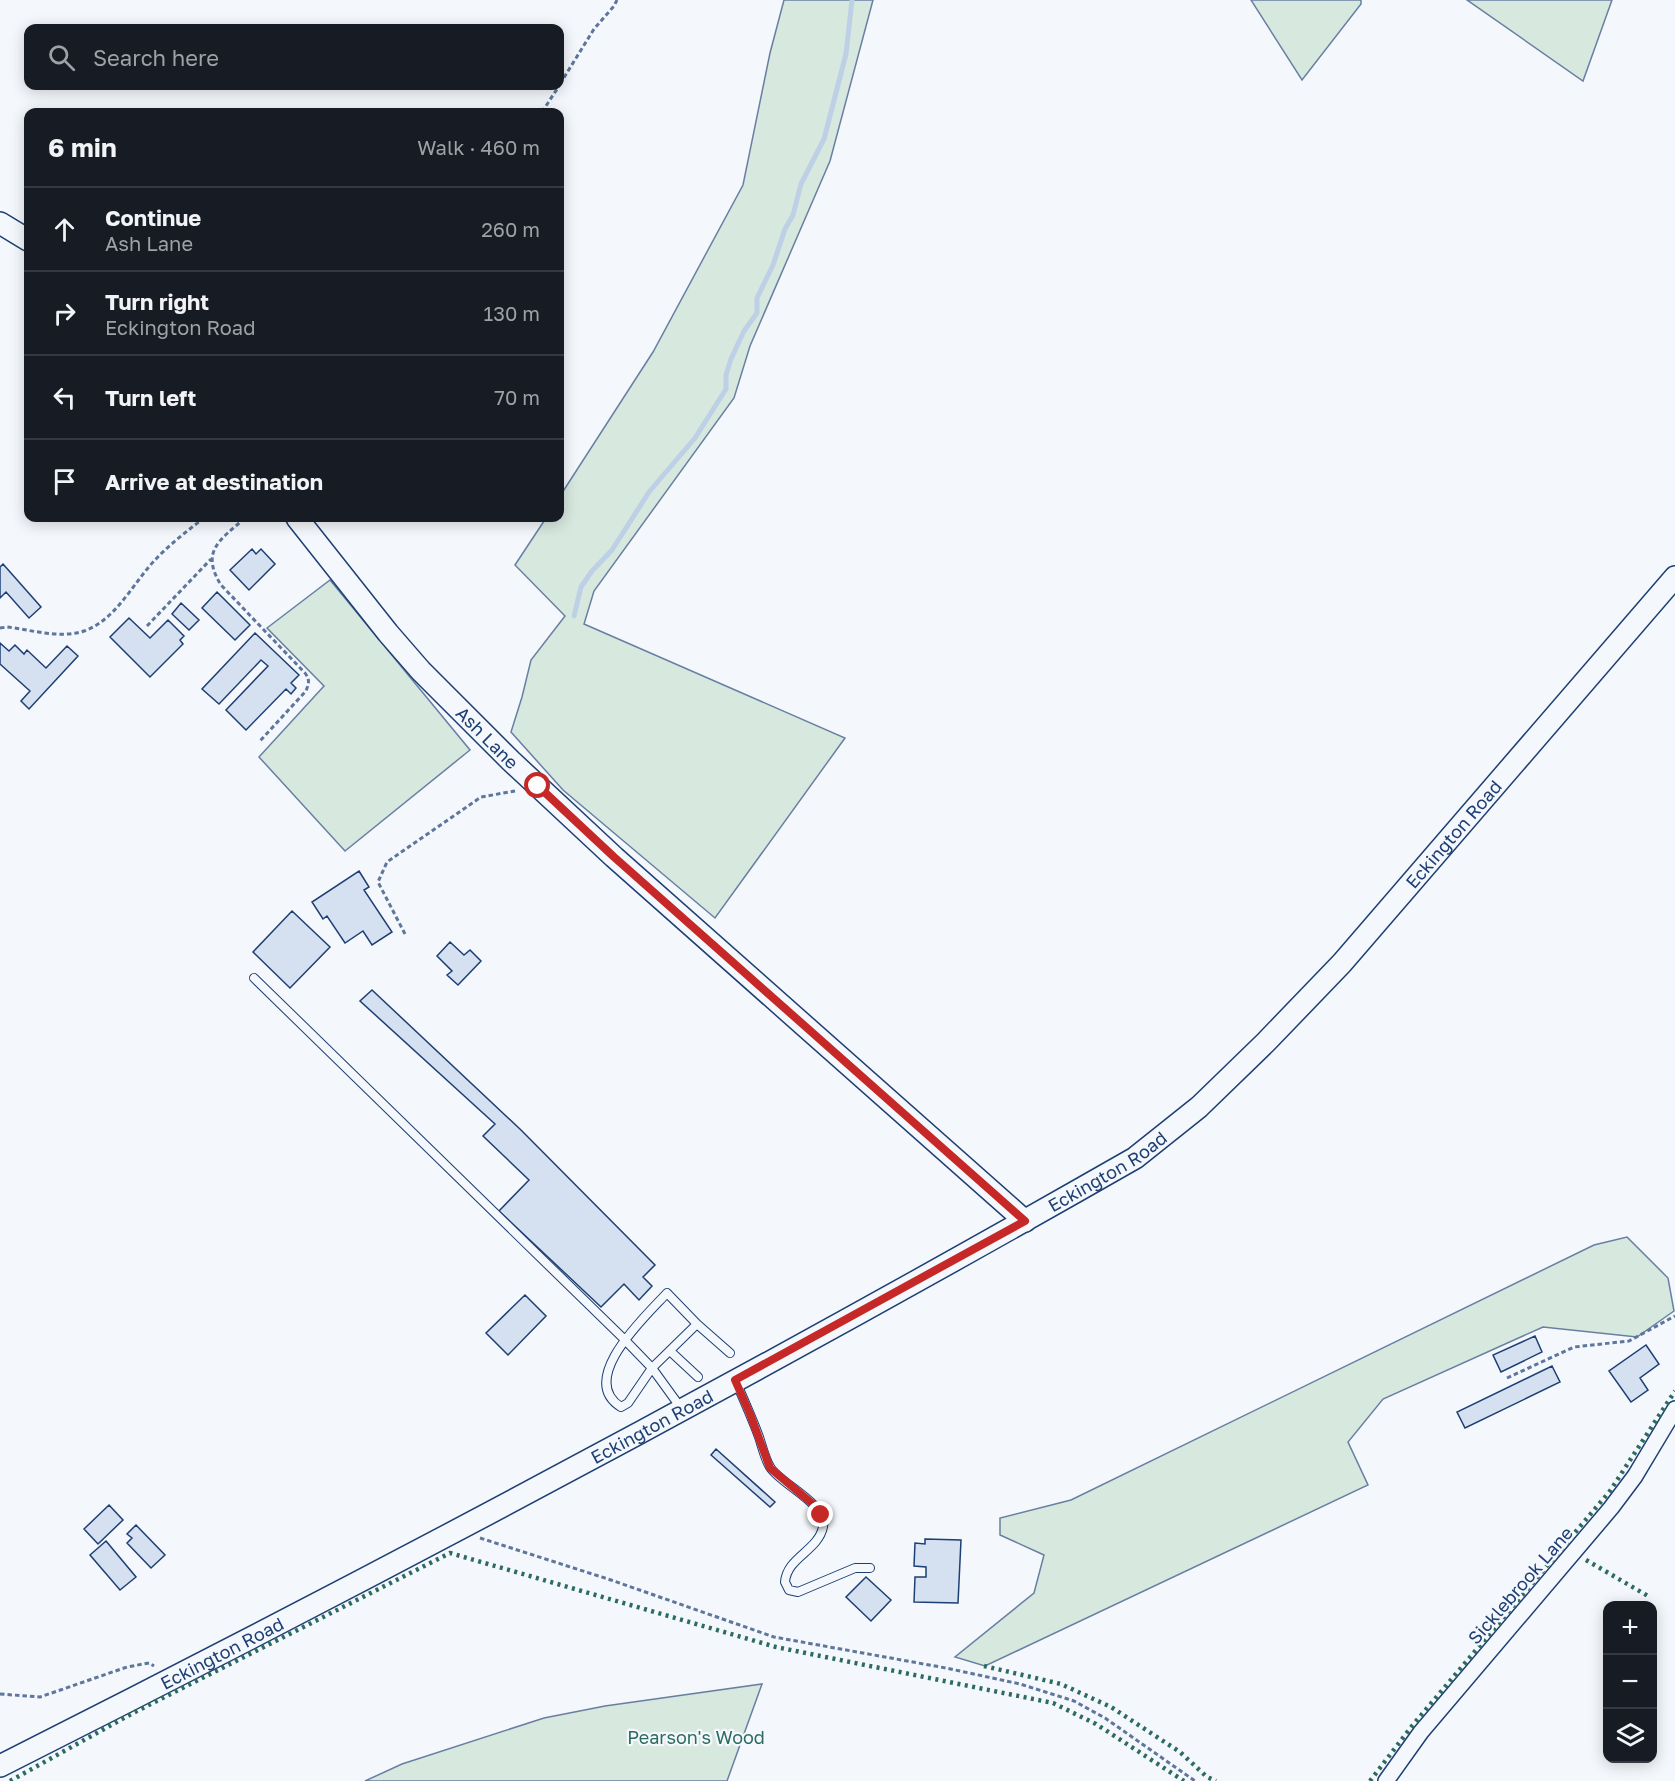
<!DOCTYPE html>
<meta charset="utf-8">
<style>
body{margin:0;font-family:"Golos Text",sans-serif;background:#242831;color:#f1f3f6}
.controls{position:absolute;right:18px;bottom:18px;display:grid;overflow:hidden;border-radius:12px;box-shadow:0 3px 15px #0003}
.controls button{width:54px;height:54px;display:grid;place-items:center;padding:0;border:0;border-bottom:2px solid #363941;background:#171b24;color:#f1f3f6;font:30px sans-serif}
.stop{position:absolute;width:18px;height:18px;margin:-14px;border:4px solid #c62828;border-radius:50%;background:#fff}
.stop.end{background:#c62828;border-color:#fff;box-shadow:0 2px 6px #0008}
.list{margin:0;padding:0;list-style:none}
h2{display:flex;justify-content:space-between;align-items:center;height:78px;margin:0;padding:0 24px;font-size:26px}
h2 small{font-size:20px;font-weight:400;color:#9ea1a6}
.list li{display:grid;grid-template-columns:39px 1fr auto;gap:18px;align-items:center;box-sizing:border-box;height:84px;padding:0 24px;border-top:2px solid #363941}
.list b{display:block;font-size:22px;white-space:nowrap}
.list p{margin:0;font-size:20px;white-space:nowrap;color:#9ea1a6}
.list em{font-size:20px;font-style:normal;color:#9ea1a6}
.icon{flex:none;width:33px;height:33px;fill:none;stroke:currentColor;stroke-width:2;stroke-linecap:round;stroke-linejoin:round}
.map{position:relative;flex:none;width:1675px;height:1781px;overflow:hidden}
.search{position:absolute;background:#171b24;box-shadow:0 3px 15px #0003;left:24px;top:24px;width:540px;height:66px;display:flex;align-items:center;gap:15px;box-sizing:border-box;padding:0 21px;border-radius:12px;color:#9ea1a6;font-size:22px}
.panel{position:absolute;background:#171b24;box-shadow:0 3px 15px #0003;left:24px;top:108px;width:540px;height:414px;border-radius:12px}
.map>svg:first-child{display:block}
.green{fill:#d7e8df;stroke:#687fa3;stroke-width:1.5}
.lines{fill:none;stroke-linecap:round;stroke-linejoin:round}
.stream{stroke:#bed0e5;stroke-width:5}
.building{fill:#d5e0f0;stroke:#1d3f73;stroke-width:1.5}
.lane-casing{stroke:#1d3f73;stroke-width:10}
.street-casing{stroke:#1d3f73;stroke-width:18}
.secondary-casing{stroke:#1d3f73;stroke-width:24}
.path{stroke:#5e769c;stroke-width:3;stroke-dasharray:4.5 3;stroke-linecap:butt}
.lane{stroke:#f4f7fb;stroke-width:8}
.street{stroke:#f4f7fb;stroke-width:15}
.secondary{stroke:#f4f7fb;stroke-width:21}
.hedge{stroke:#2c6c60;stroke-width:4.5;stroke-dasharray:3 4.5;stroke-linecap:butt}
.route{stroke:#c62828;stroke-width:8}
.labels{text-anchor:middle;dominant-baseline:central;stroke-width:4.5;stroke-linejoin:round;paint-order:stroke}
.street-label{font-size:18px;fill:#1d3f73;stroke:#f4f7fb}
.park-label{font-size:18px;fill:#2c6c60;stroke:#f4f7fb}
</style>
<div class="map">
<svg width="1675" height="1781" viewBox="0 0 1675 1781">
<rect width="100%" height="100%" fill="#f4f7fb"/>
<path class="green" d="M784,0H873L830,161L750,346L734,398L594,591L584,624L845,738L715,918L563,790L511,732L522,697L531,660L565,616L515,565L546,518H560V496L653,352L743,185L770,53Z
M1251,0H1361V4L1302,80Z
M1467,0H1612L1583,81Z
M330,580L470,750L345,851L259,757L324,686L267,628Z
M1627,1237L1668,1278L1674,1311L1637,1337L1543,1327L1383,1399L1348,1442L1368,1485L985,1666L955,1657L1034,1593L1044,1555L1000,1535V1518L1071,1500L1594,1245Z
M762,1684L727,1781H365L402,1764L544,1718L605,1706Z"/>
<g class="lines">
<path class="stream" d="M574,616L581,587L592,571L612,550L649,492L695,438L726,389V375L731,359L744,331L757,313V298L773,265L785,229L793,215L801,184L824,139L846,54L852,0"/>
</g>
<path class="building" d="M252,549L256,554L261,549L275,564L249,590L230,570Z
M3,564L41,607L29,618L6,592L0,598V567Z
M217,592L250,625L235,640L202,608Z
M181,603L199,620L189,630L172,614Z
M129,618L150,638L168,620L184,636L180,640L183,644L150,677L110,637Z
M255,633L299,675L291,683L296,688L291,694L286,689L246,730L226,710L268,666L261,660L219,704L202,689Z
M0,643L9,651L15,645L24,654L27,650L46,668L67,646L78,656L29,709L21,701L30,691L0,664Z
M359,871L369,887L364,890L392,932L372,945L363,931L345,943L327,916L323,919L312,902Z
M292,911L330,947L290,988L253,952Z
M450,942L464,955L470,950L481,961L458,985L447,975L452,971L437,956Z
M372,990L521,1130L655,1265L643,1277L652,1286L639,1300L624,1284L601,1307L499,1211L529,1180L483,1136L495,1124L360,1001Z
M525,1295L546,1316L508,1355L486,1333Z
M1535,1336L1542,1352L1501,1372L1493,1355Z
M1646,1345L1659,1364L1640,1378L1648,1390L1631,1402L1609,1371Z
M1552,1366L1560,1382L1465,1428L1457,1412Z
M716,1449L775,1502L770,1507L711,1455Z
M109,1505L123,1520L98,1544L84,1529Z
M136,1525L165,1555L151,1568L127,1543L132,1538L127,1534Z
M925,1539L961,1540L958,1603L914,1602L915,1577H926V1567L914,1566L915,1543L925,1544Z
M106,1541L136,1577L120,1590L90,1555Z
M866,1577L891,1600L871,1621L846,1597Z"/>
<g class="lines">
<g class="lane-casing">
<path id="lane" d="M254,978L624,1339L652,1368L681,1408
M667,1293L697,1324L652,1368L628,1403L621,1407C576,1379 647,1315 667,1293Z
M697,1324L730,1353
M670,1351L698,1377
M736,1382C744,1400 752,1418 759,1437C762,1446 765,1459 770,1467C780,1484 828,1504 823,1527C818,1551 787,1557 785,1582L789,1590L798,1592L855,1568H870"/>
</g>
<g class="street-casing">
<path id="street" d="M1386,1781L1421,1732L1611,1508L1635,1476L1675,1409"/>
</g>
<g class="secondary-casing">
<g id="secondary">
<path d="M0,223L28,240"/>
<path id="s1" d="M297,518L388,633L421,671L511,761L614,857L1025,1221"/>
<path id="s2" d="M0,1766C383,1573 762,1371 1135,1158L1199,1107L1266,1042L1342,963L1675,577"/>
</g>
</g>
<path class="path" d="M560,84L594,29L614,6L617,0
M542,112L559,86
M245,518C220,540 200,551 221,585L305,673C310,680 309,683 306,691L259,742
M147,626L211,559
M0,628L7,627C32,630 60,639 84,631C116,620 133,583 155,560C170,544 187,531 204,518
M405,934L378,882L387,862L481,797L515,791
M1507,1378L1574,1347L1629,1341L1675,1316
M480,1538L611,1580L774,1637L946,1668L1020,1684L1074,1701L1105,1718L1195,1781
M0,1694L40,1697L127,1667L149,1663L154,1666"/>
<use href="#lane" class="lane"/>
<use href="#street" class="street"/>
<use href="#secondary" class="secondary"/>
<path class="hedge" d="M1586,1560L1648,1596
M984,1666L1061,1684L1111,1707L1180,1752L1207,1777L1216,1781
M10,1781L133,1713L450,1553L776,1647L1053,1703L1096,1724L1184,1781
M1370,1781L1412,1726L1610,1491L1675,1391"/>
</g>
<g class="lines">
<path class="route" d="M538,786L614,857L1025,1221L735,1380L750,1414L770,1468L814,1505L821,1515"/>
</g>
<g class="labels">
<g class="street-label">
<text stroke="none"><textPath href="#s1" startOffset="291">Ash Lane</textPath></text>
<text stroke="none"><textPath href="#s2" startOffset="1743">Eckington Road</textPath></text>
<text stroke="none"><textPath href="#s2" startOffset="1257">Eckington Road</textPath></text>
<text stroke="none"><textPath href="#s2" startOffset="735">Eckington Road</textPath></text>
<text transform="translate(1520 1585) rotate(-49)">Sicklebrook Lane</text>
<text stroke="none"><textPath href="#s2" startOffset="249">Eckington Road</textPath></text>
</g>
<g class="park-label">
<text x="696" y="1737">Pearson's Wood</text>
</g>
</g>
</svg>
<div class="controls">
<button>+</button>
<button>−</button>
<button><svg class="icon" aria-label="layers" viewBox="0 0 24 24"><path d="M12 4l9 5-9 5-9-5zM3 14l9 5 9-5"/></svg></button>
</div>
<div class="stop" style="left:538px;top:786px"></div>
<div class="stop end" style="left:821px;top:1515px"></div>
<div class="search"><svg class="icon" aria-label="search" viewBox="0 0 24 24"><circle cx="10" cy="10" r="6"/><path d="M15 15l6 6"/></svg>Search here</div>
<section class="panel">
<h2>6 min<small>Walk · 460 m</small></h2>
<ul class="list">
<li><svg class="icon" aria-label="ahead" viewBox="0 0 24 24"><path d="M12 20V5M6 11l6-6 6 6"/></svg><div><b>Continue</b><p>Ash Lane</p></div><em>260 m</em></li>
<li><svg class="icon" aria-label="right" viewBox="0 0 24 24"><path d="M7 20v-9h11M14 6l5 5-5 5"/></svg><div><b>Turn right</b><p>Eckington Road</p></div><em>130 m</em></li>
<li><svg class="icon" aria-label="left" viewBox="0 0 24 24"><path d="M17 20v-9H6M10 6l-5 5 5 5"/></svg><div><b>Turn left</b></div><em>70 m</em></li>
<li><svg class="icon" aria-label="arrive" viewBox="0 0 24 24"><path d="M6 21V4h12l-3 4 3 4H6"/></svg><div><b>Arrive at destination</b></div></li>
</ul>
</section>
</div>
